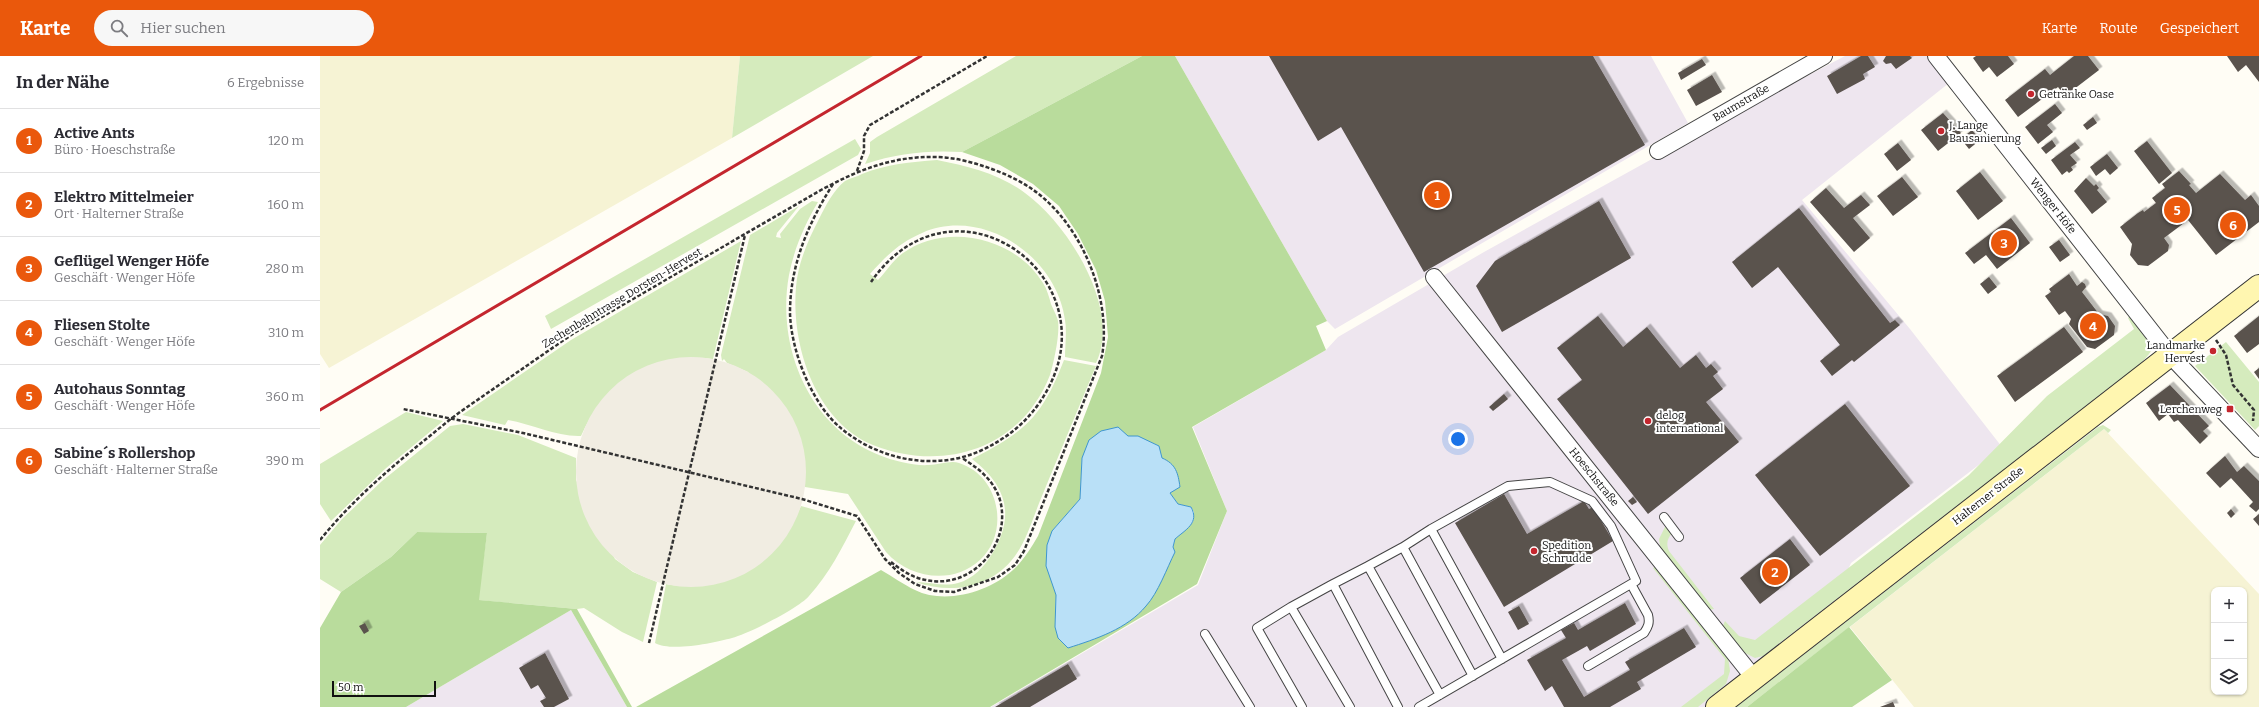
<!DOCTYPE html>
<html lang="de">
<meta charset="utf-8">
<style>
body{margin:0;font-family:Bitter,serif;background:#f7f7f7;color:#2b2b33}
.controls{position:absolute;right:12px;bottom:12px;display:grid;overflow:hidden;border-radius:8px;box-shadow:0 1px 3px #0004}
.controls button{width:36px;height:36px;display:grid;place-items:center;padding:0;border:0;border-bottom:1px solid #e1e1e2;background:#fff;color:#2b2b33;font:20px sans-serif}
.scale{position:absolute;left:12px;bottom:10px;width:104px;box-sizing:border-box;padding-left:4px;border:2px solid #111;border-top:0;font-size:11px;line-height:14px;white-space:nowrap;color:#111;-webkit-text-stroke:3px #fff;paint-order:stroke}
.you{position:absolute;left:1138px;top:383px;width:14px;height:14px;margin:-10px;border:3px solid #fff;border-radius:50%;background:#1a73e8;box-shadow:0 0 0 6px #1a73e833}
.badge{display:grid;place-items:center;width:26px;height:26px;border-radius:50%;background:#ea580c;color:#fff;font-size:13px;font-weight:700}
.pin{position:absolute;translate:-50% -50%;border:2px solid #fff;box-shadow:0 1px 4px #0006}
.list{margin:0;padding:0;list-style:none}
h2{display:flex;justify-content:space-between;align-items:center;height:52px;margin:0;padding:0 16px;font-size:17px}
h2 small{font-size:13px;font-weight:400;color:#7c7c81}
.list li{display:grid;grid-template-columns:26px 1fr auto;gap:12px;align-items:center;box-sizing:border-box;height:64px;padding:0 16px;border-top:1px solid #e1e1e2}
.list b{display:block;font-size:15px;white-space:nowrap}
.list p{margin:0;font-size:13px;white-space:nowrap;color:#7c7c81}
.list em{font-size:13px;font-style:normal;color:#7c7c81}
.icon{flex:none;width:22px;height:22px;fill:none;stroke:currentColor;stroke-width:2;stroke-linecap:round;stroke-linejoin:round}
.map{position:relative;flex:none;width:1939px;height:651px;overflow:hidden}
header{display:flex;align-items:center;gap:24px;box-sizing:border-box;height:56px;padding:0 20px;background:#ea580c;color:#fff}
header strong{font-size:19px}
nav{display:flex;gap:22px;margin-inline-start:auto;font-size:14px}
.search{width:280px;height:36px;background:#f7f7f7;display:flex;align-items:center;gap:10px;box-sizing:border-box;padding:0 14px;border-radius:22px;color:#7c7c81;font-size:15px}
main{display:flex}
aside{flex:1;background:#fff}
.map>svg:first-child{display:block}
.industrial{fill:#eee6ef}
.farmland{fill:#f6f3d4;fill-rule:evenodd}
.green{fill:#d5ebbd}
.forest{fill:#b9dc9c;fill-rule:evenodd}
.plaza{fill:#f1ede2}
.water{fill:#b9e0f7;stroke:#3f96cf}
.building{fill:#5a524d;filter:url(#shadow)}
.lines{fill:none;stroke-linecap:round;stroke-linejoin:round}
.lane-casing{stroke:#444;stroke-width:10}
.street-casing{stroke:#444;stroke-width:18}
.secondary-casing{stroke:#333;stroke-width:24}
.path{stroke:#333;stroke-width:2.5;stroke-dasharray:4 2;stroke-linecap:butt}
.lane{stroke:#fff;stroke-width:8}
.street{stroke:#fff;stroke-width:16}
.secondary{stroke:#fff6b0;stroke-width:22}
.rail{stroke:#c4262e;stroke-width:3}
.poi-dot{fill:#c4262e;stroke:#fff;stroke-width:1.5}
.labels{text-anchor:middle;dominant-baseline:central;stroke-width:4;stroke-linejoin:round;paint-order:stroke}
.poi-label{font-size:11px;fill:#111;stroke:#fff;text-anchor:start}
.street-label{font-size:11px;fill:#111;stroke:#fff}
</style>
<header>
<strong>Karte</strong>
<div class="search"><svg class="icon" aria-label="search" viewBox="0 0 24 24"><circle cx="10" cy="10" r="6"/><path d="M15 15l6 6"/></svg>Hier suchen</div>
<nav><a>Karte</a><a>Route</a><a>Gespeichert</a></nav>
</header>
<main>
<aside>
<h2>In der Nähe<small>6 Ergebnisse</small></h2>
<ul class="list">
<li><span class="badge">1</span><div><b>Active Ants</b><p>Büro · Hoeschstraße</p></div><em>120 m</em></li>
<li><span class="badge">2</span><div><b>Elektro Mittelmeier</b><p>Ort · Halterner Straße</p></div><em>160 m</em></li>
<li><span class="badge">3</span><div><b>Geflügel Wenger Höfe</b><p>Geschäft · Wenger Höfe</p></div><em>280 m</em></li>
<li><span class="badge">4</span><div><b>Fliesen Stolte</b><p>Geschäft · Wenger Höfe</p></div><em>310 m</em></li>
<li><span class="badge">5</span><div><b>Autohaus Sonntag</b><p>Geschäft · Wenger Höfe</p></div><em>360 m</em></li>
<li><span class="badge">6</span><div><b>Sabine´s Rollershop</b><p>Geschäft · Halterner Straße</p></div><em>390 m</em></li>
</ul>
</aside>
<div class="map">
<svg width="1939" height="651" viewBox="0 0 1939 651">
<defs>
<filter id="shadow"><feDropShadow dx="3.5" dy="-3.5" stdDeviation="0" flood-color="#0004"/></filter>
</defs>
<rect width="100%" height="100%" fill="#fffdf5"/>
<path class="industrial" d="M855,0H1331L1368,67L1015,273L1007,265Z
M1525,0H1608L1629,27L1482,144L1590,273L1682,391L1531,507L1516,540L1527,550L1397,651H671L878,529L907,455L873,371L1006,294L1018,281L1164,196L1379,77Z
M251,554L307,651H86Z"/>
<path class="farmland" d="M0,0H420L412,82L9,312L0,298Z
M1784,373L1939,538V651H1594L1530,571ZM1894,534H1924V636H1894Z"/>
<path class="green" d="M420,0H553L412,82Z
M696,0H822L642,96C608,94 578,97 545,108L550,97V86L557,81Z
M535,83L541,93L538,99L231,273L225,260Z
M617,104C648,110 680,118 705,137C748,168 802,253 776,307L745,301C745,289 747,276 745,264C737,201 663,150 602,177C579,187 566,200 550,218L558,224C566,216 573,204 583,197C626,166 695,181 723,227C727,233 729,241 731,248C733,253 737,260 738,265C740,278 734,306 730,319C701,393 624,417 553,389C495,365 471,289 476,231C478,207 488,184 499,163C505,151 514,133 525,125C530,122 537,121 542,118C567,108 590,106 617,104Z
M492,145L498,146C485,168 474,193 469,219C456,291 489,371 559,399C574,405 593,410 609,409C618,409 631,404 639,407C680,420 690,476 660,504C633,529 590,523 566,496L528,438L485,431V408L428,316L407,307L404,303L402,305L401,299L430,179L479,150L457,177L456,181L461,182L460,178L480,153Z
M421,185L393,303C332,295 286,324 261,380C237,381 212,368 188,364L185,369L142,359L251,284Z
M1810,260L1834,285C1834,300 1812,314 1800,323L1443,600L1435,602L1421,595L1402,572L1405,565L1419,580L1435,584L1649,419L1727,340L1814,273L1808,262Z
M1906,286L1939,326V370L1935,374L1875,310Z
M744,304L776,310C758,353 740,396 722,440C713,461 706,488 691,505C667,533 629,538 596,526C610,526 624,531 638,527C653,523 664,511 672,498C696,459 686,429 652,403C706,375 722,361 744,304Z
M86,356L123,365L65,413L11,465L0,448V408Z
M143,368L198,379L256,402V424L295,503L313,516L337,526L323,586L302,576L264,552L257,553L158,544L167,477L97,476L71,501L21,536L0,523V489L22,463L62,425L130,370Z
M1783,369L1791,374L1788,377L1784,373L1427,651H1416L1778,371Z
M481,450L536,465C522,492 509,518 489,540C479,552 428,578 412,582C394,587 351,596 335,587L346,528C358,531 369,529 380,529C431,525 461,495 481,450Z
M1346,469L1352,477C1347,483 1346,488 1349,495L1394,553L1388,554L1341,497L1339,483Z
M1335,511L1408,601L1410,615L1406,628L1378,651H1361L1404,618L1405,603L1333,512Z"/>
<path class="forest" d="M822,0H855L1007,265L996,270L1006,294L872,371L907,455L877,528L670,651H316L561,514C572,520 584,529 595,534C625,549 669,536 693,514C703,505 711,492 718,480L781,317L788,281L785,245L776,214L758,178L739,150L713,128L680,109L642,96ZM808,380H818L842,402L850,437L858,448L871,451L874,456L873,466L855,483L853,491L735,571L736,539L732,475L760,443L762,402Z
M97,476L167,477L159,544L257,553L312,651H307L251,554L86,651H0V572L21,536L71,501Z
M1529,571L1572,624L1532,651H1427Z"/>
<path class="plaza" d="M256 416a115 115 0 1 1 230 0a115 115 0 1 1-230 0Z"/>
<path class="water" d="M798,371L808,380H818L839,390L842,402C856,408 858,417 860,431L850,437L858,448L871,451C880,467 865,474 855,483L853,491L855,496C847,512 838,537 826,550C807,573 776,583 748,592L738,582L735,571L736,539L726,510L727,489L732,475L760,443L762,402L769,384L781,375Z"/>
<path class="building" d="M949,0H1273L1325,89L1104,216L1021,71L998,85Z
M1541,0H1548L1555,11L1543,18L1545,23L1517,38L1507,20Z
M1566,0H1590L1592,2L1576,13L1571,7L1566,8L1563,5Z
M1656,0H1688L1694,8L1677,21L1669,11L1663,16L1653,2Z
M1754,0H1768L1779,14L1745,40L1738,31L1698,61L1685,44L1725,13L1730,19Z
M1907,0H1939V26L1926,9L1918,16Z
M1382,3L1386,9L1361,24L1358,17Z
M1392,19L1402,36L1376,50L1367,34Z
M1735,48L1742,57L1727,69L1733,76L1718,88L1705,71Z
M1623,57L1641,77L1618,95L1601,74Z
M1773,61L1777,67L1767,74L1763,69Z
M1652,74L1660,84L1649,93L1641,83Z
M1732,84L1736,90L1726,98L1721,92Z
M1827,85L1852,117L1839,128L1814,95Z
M1755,86L1760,92L1750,99L1757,107L1751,111L1753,114L1749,117L1747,115L1742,119L1731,104Z
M1578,87L1591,104L1577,115L1564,98Z
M1787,98L1798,112L1790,119L1785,113L1776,120L1770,111Z
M1859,115L1871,128L1869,129L1876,137L1900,118L1925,144L1931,139L1939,150V166L1896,199L1868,164L1844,182L1849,189L1848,195L1828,210L1818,209L1810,199L1812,188L1800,171L1818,157L1823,154L1824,156L1836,147L1832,142L1845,132L1842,128Z
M1660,116L1683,145L1658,164L1636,135Z
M1582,121L1598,141L1573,160L1557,140Z
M1766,122L1774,130L1776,128L1779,132L1777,134L1787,146L1772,158L1754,135Z
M1506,132L1524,152L1541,139L1550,149L1533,162L1550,182L1534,196L1490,146Z
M1279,145L1311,202L1182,276L1156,230L1175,205Z
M1479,152L1570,267L1575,264L1580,269L1534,306L1532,304L1512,320L1500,305L1520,289L1458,211L1432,232L1412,206Z
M1691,162L1710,187L1677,213L1666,199L1654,208L1645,197Z
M1739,184L1750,199L1740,206L1729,191Z
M1749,218L1757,230L1762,226L1765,228L1766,231L1762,236L1779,258L1788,260L1795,270L1794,279L1775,293L1767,291L1749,268L1751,263L1745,255L1739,259L1725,240L1731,236L1729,233Z
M1669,221L1677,231L1668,238L1660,228Z
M1278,260L1303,291L1327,271L1360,312L1376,299L1386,312L1391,308L1398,316L1393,320L1403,333L1386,346L1419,386L1328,458L1237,343L1262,324L1237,292Z
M1939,260V288L1927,297L1914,280Z
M1744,271L1763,296L1695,346L1677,320Z
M1939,312V323L1934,316Z
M1850,329L1889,370L1883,375L1888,380L1880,388L1858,364L1854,366L1848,358L1839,365L1826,347Z
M1184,338L1188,343L1173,355L1169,351Z
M1525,348L1590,430L1500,500L1435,419Z
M1905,400L1917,416L1924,410L1939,425V453L1936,456L1929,450L1933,446L1911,422L1900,432L1886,417Z
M1184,438L1207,478L1264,445L1269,453L1273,451L1293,485L1184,551L1135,467Z
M1313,441L1317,446L1312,449L1308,445Z
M1911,453L1915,458L1911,462L1907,457Z
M1939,458V470L1933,463Z
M1470,483L1490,509L1440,548L1420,522Z
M1305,547L1316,568L1270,595L1267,590L1242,604L1264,641L1310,614L1305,606L1364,572L1376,591L1317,626L1321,633L1290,651H1244L1232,630L1225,635L1207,604L1246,582L1241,574L1254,567L1258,574Z
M1199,550L1209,568L1198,574L1188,556Z
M45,567L49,575L44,578L39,570Z
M225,597L249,643L234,651H224L220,645L226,642L218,629L211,633L199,612Z
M748,608L757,623L710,651H675Z
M1573,646L1575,651H1560Z"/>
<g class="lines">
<g class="lane-casing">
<path id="lane" d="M1344,461L1359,481
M1111,473L1083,491L1153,620
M1083,491L1048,510L1120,639
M1048,510L1013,528L1078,651
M1013,528L971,551L1030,651
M971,551L937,572L982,651
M885,578L930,651
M1268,610L1324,577C1328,571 1330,567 1328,559L1311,528
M1099,651L1316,525L1291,470L1272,445L1230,426L1188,430L1111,473L1182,603"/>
</g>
<g class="street-casing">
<path id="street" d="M1616,0L1850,299L1939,393
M1338,95L1504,0
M1114,221L1434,622"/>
</g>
<g class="secondary-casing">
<path id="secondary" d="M1397,651L1939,230"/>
</g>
<path class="path" d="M537,115L544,95V80L550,69L667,0
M513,128C488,168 470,209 470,257C471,295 492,349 522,373C559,404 615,415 660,395C688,382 709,365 725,338C794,222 634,106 551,226
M1896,284L1906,299L1913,329L1934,354L1933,365
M0,484C38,437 85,400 132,362L140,356L254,277L501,134C538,114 573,100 615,101C631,101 648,105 663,110C679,115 695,122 709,131C761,165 792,241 782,300L704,495L695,509L678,521L634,536L615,535L595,528L579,517L565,503L537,460L482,443L203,377L83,353
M571,506C581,514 593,522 606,524C652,534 692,488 680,444C674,424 658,412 642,402
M329,587L425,179"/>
<use href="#lane" class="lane"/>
<use href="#street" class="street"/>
<use href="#secondary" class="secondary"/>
<path class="rail" d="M0,354L601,0"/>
</g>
<g class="poi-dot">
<circle cx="1711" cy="38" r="4"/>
<circle cx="1621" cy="75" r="4"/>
<circle cx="1893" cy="295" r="4"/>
<rect x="1906" y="349" width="8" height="8" rx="2"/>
<circle cx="1328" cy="365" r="4"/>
<circle cx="1214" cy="495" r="4"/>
</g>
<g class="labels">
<g class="poi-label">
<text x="1719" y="38">Getränke Oase</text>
<text x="1629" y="69">J. Lange<tspan x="1629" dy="13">Bausanierung</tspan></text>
<text x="1885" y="289" text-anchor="end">Landmarke<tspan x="1885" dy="13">Hervest</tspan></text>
<text x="1902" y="353" text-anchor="end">Lerchenweg</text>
<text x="1336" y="359">delog<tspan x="1336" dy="13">international</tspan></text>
<text x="1222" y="489">Spedition<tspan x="1222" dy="13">Schrudde</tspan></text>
</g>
<g class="street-label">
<text transform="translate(1421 47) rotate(-30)">Baumstraße</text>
<text transform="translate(1733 150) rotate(52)">Wenger Höfe</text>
<text transform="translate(302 242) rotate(-31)">Zechenbahntrasse Dorsten-Hervest</text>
<text transform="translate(1274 421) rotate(51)">Hoeschstraße</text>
<text transform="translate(1668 440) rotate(-38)">Halterner Straße</text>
</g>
</g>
</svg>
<div class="controls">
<button>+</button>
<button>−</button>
<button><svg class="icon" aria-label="layers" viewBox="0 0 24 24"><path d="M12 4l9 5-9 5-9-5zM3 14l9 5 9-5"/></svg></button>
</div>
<div class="scale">50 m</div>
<div class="you"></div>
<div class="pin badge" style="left:1117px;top:139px">1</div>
<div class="pin badge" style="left:1455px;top:516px">2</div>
<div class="pin badge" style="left:1684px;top:187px">3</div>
<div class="pin badge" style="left:1773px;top:270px">4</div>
<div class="pin badge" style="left:1857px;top:154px">5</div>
<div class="pin badge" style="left:1913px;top:169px">6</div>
</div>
</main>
